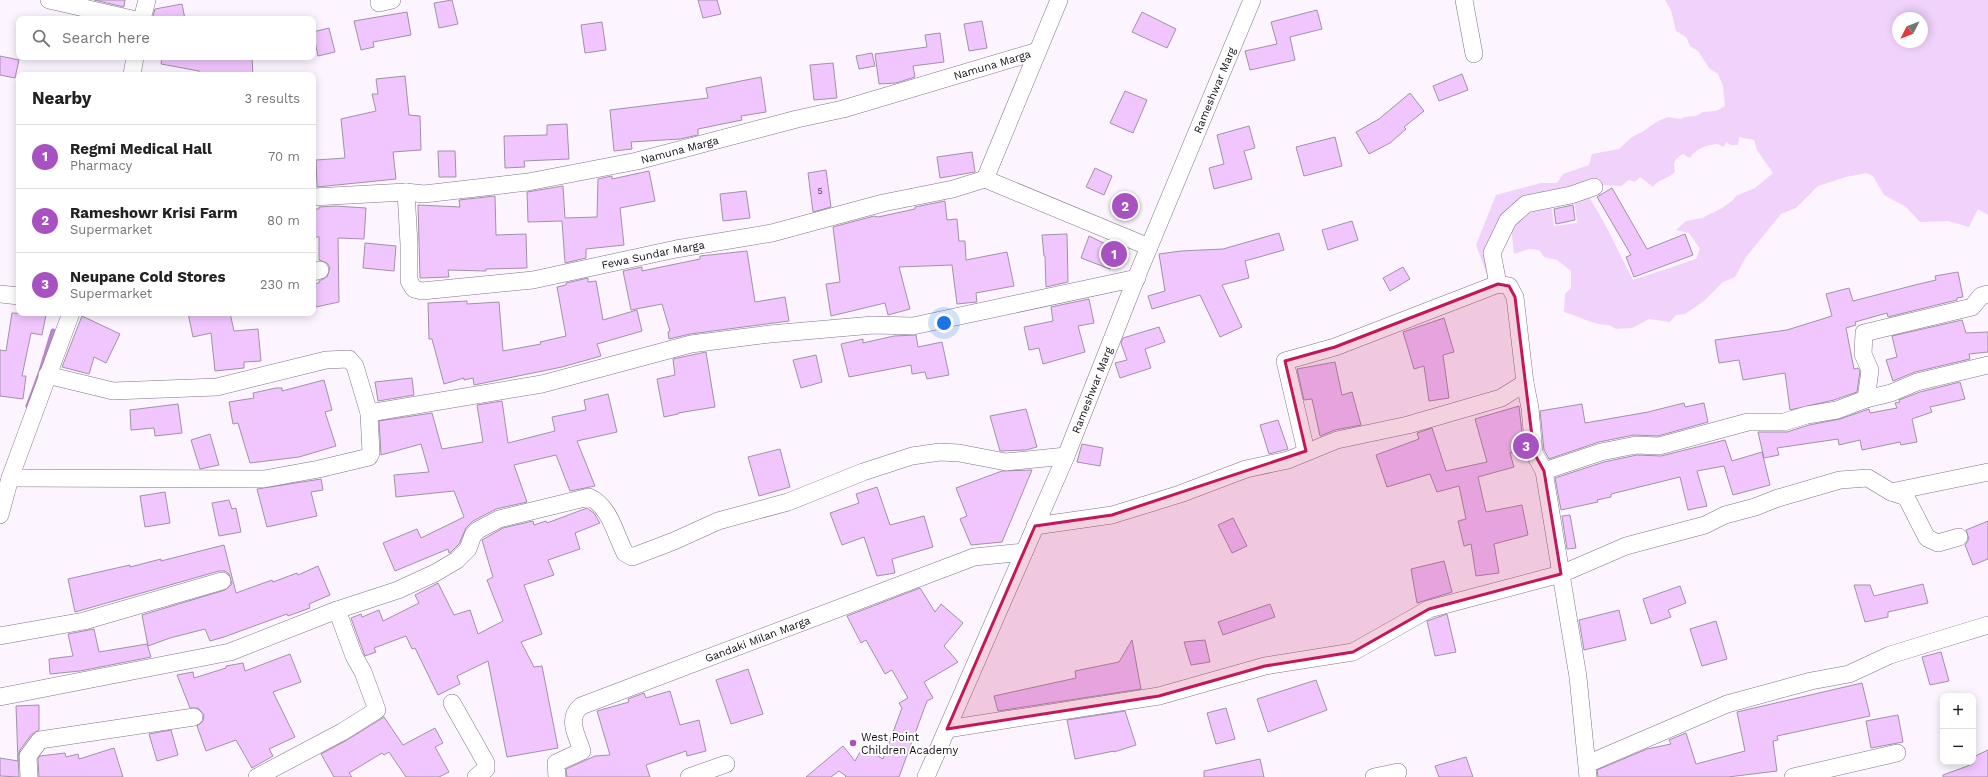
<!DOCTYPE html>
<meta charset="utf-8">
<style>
body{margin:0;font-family:"Work Sans",sans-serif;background:#f6f6f6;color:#222}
.controls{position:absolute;right:12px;bottom:12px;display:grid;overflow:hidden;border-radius:8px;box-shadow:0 2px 10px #0003}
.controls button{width:36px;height:36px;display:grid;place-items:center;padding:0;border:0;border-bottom:1px solid #e0e0e0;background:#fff;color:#222;font:20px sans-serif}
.compass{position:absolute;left:1892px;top:12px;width:36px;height:36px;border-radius:50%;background:#fff;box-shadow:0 2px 10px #0003;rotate:228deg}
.you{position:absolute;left:944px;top:323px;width:14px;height:14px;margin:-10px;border:3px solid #fff;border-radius:50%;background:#1a73e8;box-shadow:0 0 0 6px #1a73e833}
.badge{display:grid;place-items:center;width:26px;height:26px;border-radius:50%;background:#a852c1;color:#fff;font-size:13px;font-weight:700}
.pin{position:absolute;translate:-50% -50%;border:2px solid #fff;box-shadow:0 1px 4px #0006}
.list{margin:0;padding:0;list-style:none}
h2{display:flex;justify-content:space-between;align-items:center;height:52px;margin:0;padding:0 16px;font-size:17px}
h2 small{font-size:13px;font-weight:400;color:#767676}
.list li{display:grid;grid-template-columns:26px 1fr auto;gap:12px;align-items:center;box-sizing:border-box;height:64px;padding:0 16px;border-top:1px solid #e0e0e0}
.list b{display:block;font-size:15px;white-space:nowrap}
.list p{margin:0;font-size:13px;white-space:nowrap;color:#767676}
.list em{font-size:13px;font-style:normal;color:#767676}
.icon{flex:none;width:22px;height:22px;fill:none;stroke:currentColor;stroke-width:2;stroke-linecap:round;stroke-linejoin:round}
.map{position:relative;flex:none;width:1988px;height:777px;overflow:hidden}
.search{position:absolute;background:#fff;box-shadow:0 2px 10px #0003;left:16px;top:16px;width:300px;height:44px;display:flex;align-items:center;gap:10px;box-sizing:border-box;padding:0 14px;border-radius:8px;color:#767676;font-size:15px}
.panel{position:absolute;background:#fff;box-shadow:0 2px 10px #0003;left:16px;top:72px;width:300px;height:244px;border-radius:8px}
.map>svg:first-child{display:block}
.green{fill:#f0d2fa;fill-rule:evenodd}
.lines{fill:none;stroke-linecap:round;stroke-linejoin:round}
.stream{stroke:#b986c9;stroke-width:5}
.building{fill:#f1c6fe;stroke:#a191a7}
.street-casing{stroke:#837388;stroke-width:18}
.street{stroke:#fff;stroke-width:17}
.marked{fill:#c2185b;fill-opacity:0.2;stroke:#c2185b;stroke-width:3;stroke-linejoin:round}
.poi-dot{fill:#a852c1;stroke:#fff;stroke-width:1.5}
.labels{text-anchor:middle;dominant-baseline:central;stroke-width:4;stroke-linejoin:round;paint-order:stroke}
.number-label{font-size:9px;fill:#4a3b4f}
.street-label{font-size:11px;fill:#130d15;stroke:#fff}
.poi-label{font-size:11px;fill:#130d15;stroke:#fff;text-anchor:start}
</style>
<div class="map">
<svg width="1988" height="777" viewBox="0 0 1988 777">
<rect width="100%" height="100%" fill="#fcf5ff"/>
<path class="green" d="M1665,0H1988V215L1978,209L1969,227L1948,221L1920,222L1906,207L1884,195L1873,176L1866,173L1846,177L1818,186L1796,208L1781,214L1746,257L1735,277L1723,282L1704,301L1685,314L1676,315L1670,322L1649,319L1632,328L1616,329C1609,323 1603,326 1595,323C1584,320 1575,315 1564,312L1565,294L1571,288V271L1557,260L1544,257L1539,250L1529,249L1514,254L1511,226L1517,214L1551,202L1554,226L1577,223L1574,198L1588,195L1606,226L1633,280L1696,259L1700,249L1689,233L1676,230L1686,221L1702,218L1722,208L1732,201L1736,196L1755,188L1773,173L1757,150L1754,140L1739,137L1738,145H1730L1727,142L1723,147L1718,144C1707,145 1696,148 1690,158L1683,154C1674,159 1673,163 1675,172C1668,179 1658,179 1653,187L1640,177L1635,182L1629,180L1621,186L1602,185L1513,206L1490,283L1476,245L1496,195L1541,183H1557L1563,174L1589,165L1592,154L1619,149L1632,137L1642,132L1658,121L1668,117L1681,119L1684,117L1696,116L1703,112L1716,111L1725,106L1723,86L1718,74L1709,68L1698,51L1690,46L1686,37L1676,31L1671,10ZM1898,18H1922V42H1898Z"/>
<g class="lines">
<path class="stream" d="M28,406L41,371L53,331"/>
</g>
<path class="building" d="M94,0H125L124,7Z
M452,0L458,24L439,28L434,3Z
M698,0H717L721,14L703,18Z
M182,4L185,19H152L155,9Z
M1317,10L1322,29L1290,37L1295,60L1250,70L1245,51L1277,44L1271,22Z
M407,12L411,35L373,42L374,47L361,50L354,21Z
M1142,12L1176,29L1167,48L1132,32Z
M982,21L987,48L969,51L964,24Z
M602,22L606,50L585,53L581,25Z
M329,28L335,52L318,56L313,32Z
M940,33L944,62L913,66L915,77L896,83L879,84L875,54L927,47L925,35Z
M872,53L875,66L859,69L856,56Z
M0,56L19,60L15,78L0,75Z
M162,57H252L253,75H199V71L161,64Z
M833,63L837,98L814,100L810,65Z
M1462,74L1468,90L1439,101L1433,86Z
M405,76L409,115L420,116L421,150L393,152L396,179L317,187L316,160L345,158L341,119L376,111L372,94H378L376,79Z
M761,77L766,112L741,116L742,120L698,129V135L680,139L631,142L632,149L614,151L610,110L708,98L706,88Z
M1125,91L1147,100L1133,133L1110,123Z
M1410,93L1424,111L1404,127L1406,129L1390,143L1369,154L1356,132L1379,119Z
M567,124L569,159L524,161L525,167L505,168L504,136L547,135V125Z
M1249,126L1255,148L1244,151L1252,179L1214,189L1209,168L1224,164L1217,135Z
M1335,137L1342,166L1304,176L1296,147Z
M438,151H455L456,177H439Z
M972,152L975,172L940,178L937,157Z
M1095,168L1112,176L1104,195L1086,187Z
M826,170L831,207L813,212L808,173Z
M649,171L655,201L620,208L624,245L586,249V258L565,263L562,221L528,222L527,192L563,186L565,218L597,217L598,179L612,176V179Z
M1612,188L1647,249L1685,234L1693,255L1634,277L1626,257L1631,255L1597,197Z
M746,191L750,218L723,221L720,194Z
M495,196L496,235L526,234L527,268L486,269V271L448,270L449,277L420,278L418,205L460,207L459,200Z
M945,201L947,220L957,219L959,241H965L966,260L1007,252L1014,286L976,293L977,302L957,304L952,265L899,267L910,309L888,315L885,303L831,316L826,284L840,282L833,227L874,216L878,217L915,209V207Z
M1573,205L1575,220L1556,224L1554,209Z
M335,206L366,208L364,239L338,238L339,302L316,307L313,284L319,283V281L327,277L330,268L327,263L319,260V237H313V209H319V207Z
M1352,221L1358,240L1328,250L1322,230Z
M1279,233L1284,250L1245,261L1249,278L1222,285L1242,327L1220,337L1200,295L1152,309L1148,296L1165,291L1159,254L1181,251L1223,249Z
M1067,234L1068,282L1046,287L1045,256H1044L1042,235Z
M1089,236L1118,250L1110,269L1081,258Z
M365,243L396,246L394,271L363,268Z
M747,251L755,302L785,297L789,321L690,334L669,339L668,332L670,331L662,304L631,310L623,271L642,267V271L700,259V256Z
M1403,267L1410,279L1390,291L1383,278Z
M1958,272L1963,297L1957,298V300L1888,317L1887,313L1855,322L1856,325L1846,328L1854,369L1858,368L1860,371L1857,392L1834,400L1790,410L1785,373L1743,380L1739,360L1719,363L1715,340L1787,330L1832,316L1826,294L1849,288L1853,301L1915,285L1936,280L1935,276Z
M588,278V282L596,281L603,320L637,310L642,331L597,344L601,356L562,367L474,385L473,378L464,380V378L444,384L432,339H429L428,303L467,301V304L499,302L503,351L541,344L540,342L566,336L557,287L566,285V283Z
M1089,299L1094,323L1078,326L1085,352L1043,364L1039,348L1029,350L1024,327L1053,321L1051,307Z
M12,313L46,315L42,335L31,333L22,376H26L23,399L0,396V350L6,351Z
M188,313H230L234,331L258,329L261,361L244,362V368L215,371L211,333L193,337Z
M82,316L120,334L106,363L94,357L89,374L62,367Z
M1444,318L1454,352L1443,355L1449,398L1429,401L1424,366L1414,369L1403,332Z
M1962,320L1966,333L1988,332V352L1969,354L1970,359L1915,372L1893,381L1886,360L1897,357L1892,336Z
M1159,327L1165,342L1145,349L1151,368L1120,378L1115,363L1127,360L1121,343L1123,338Z
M916,335L918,347L942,342L949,375L927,379L925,372L912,374L911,365L849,377L841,344L863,339V343L894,336Z
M706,352L715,407L678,413V414L664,417L657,379L675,375L673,359Z
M816,355L822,382L801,388L793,360Z
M1335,362L1342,395L1352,392L1361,425L1335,430L1320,436L1312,399L1304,400L1297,369Z
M412,378L414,395L378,401L375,382Z
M324,380L332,410L325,412L336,446L299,457L250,463L238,423L233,424L229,402L254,398L253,393L276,388H282V391Z
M1960,382L1965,399L1930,407L1932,412L1912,419L1917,442L1901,445L1900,442L1862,450L1860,440L1839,445L1838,439L1777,448L1779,455L1764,458L1758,432H1787L1809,425L1840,419L1869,409L1870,413L1897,408L1895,403L1900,402L1899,400L1920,392Z
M608,394L617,432L577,441L595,486L570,491L556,455L514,465L527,502L496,509L473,521L466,528L459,544L451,552L449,553L448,549L395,571L383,543L417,529L421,538L464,517L454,491L396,497L394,475L429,472L421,444L381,455L379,421L432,413L442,449L483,442L477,405L502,401L508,443L555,431L552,417L586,410L584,400Z
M1684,403L1685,407L1704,403L1708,422L1658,436L1634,435L1599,442L1549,459L1544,450L1540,411L1582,404L1585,423L1648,412Z
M178,404L182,433L155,436L154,428L131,430L130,410Z
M1519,406L1524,450L1510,453L1514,467L1478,477L1486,512L1522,505L1528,535L1494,544L1499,573L1476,576L1471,544L1464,546L1458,521L1466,519L1459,486L1437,492L1430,474L1387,487L1376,455L1419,439L1417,433L1432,428L1446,471L1487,462L1475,419Z
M1026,409L1037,447L1026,450L1000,451L990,416Z
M1278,420L1288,449L1269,454L1260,425Z
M210,434L219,465L200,469L191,440Z
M1725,440L1732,461L1762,452L1770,485L1733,495L1724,466L1697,471L1707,506L1688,510L1680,477L1611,494V497L1597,500L1598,502L1561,510L1555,478L1604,462L1637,455L1661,456Z
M1082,444L1103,448L1100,466L1077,462Z
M780,449L790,487L759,496L748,457Z
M1032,470L1002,542L971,545L960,519L967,516L956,488L1002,471Z
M321,479L323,490L311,492L317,516L267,527L257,489Z
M877,487L890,525L924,516L933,547L892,559L895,573L877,576L864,537L842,545L830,513L859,503L856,494Z
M165,492L170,523L145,527L140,496Z
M229,500L232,509L236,508L241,532L219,536L212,503Z
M587,508L594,513L600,523L575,533L580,549L548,560L554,575L524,585L542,634L521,642L534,667L542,666L558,748L507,757L488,661L457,676L460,684L438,695L415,648L412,649L406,636L374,648L376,652L365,656L351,618L361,614L362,617L379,610L383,621L419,603L415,595L438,583L454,615L470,610L478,634L503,621L487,580L493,577L482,540L503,528L533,521L534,525L546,521L547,523Z
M1570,515L1576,548L1567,549L1562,516Z
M1233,518L1247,546L1232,553L1218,525Z
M1988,521V559L1973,565L1965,545L1969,539L1966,530Z
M224,545L236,593L272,580L273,582L297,573L298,575L318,566L330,595L309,604L310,608L288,616L287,614L224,637L210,641L205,629L170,638L148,646L142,615L225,590L232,584L229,574L225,571H219L75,612L68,579L130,565V567L161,559V561Z
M1444,561L1452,592L1417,603L1411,569Z
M1923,584L1928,603L1888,612V617L1865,622L1854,585H1870L1874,596Z
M1680,586L1686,603L1668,610L1671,617L1651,624L1643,599Z
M920,588L935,612L941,604L963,623L944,646L958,662L924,682L933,698L927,701L899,777H845L846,776L839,771L831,777H806L843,746L855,761L863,747L883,759L902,708L899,703L908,698L892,670L885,674L866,640L861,643L847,616Z
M1270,604L1275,617L1223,635L1218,622Z
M1619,610L1626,640L1584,650L1579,620Z
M1447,614L1456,652L1435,656L1427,621Z
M1716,621L1727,659L1702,666L1690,629Z
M94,629L99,652L147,644L151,657L80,671L50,674L49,659L73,656L68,634Z
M1132,640L1141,689L998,711L994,696L1076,678L1075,671L1119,662Z
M1205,640L1210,662L1191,665L1184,642Z
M1941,652L1949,681L1930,685L1922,657Z
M290,654L301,682L273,692L295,737L269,749L273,756L252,768L236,740L206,751L197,726L203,721L204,715L198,708H190L177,675L193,672L194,678L226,668V666L243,663L245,671Z
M748,669L763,714L731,724L716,680Z
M1316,680L1327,710L1268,732L1257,699Z
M1862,683L1870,716L1777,736L1778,740L1773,741L1777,771L1728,777H1598L1597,770L1647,749L1671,744L1669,740L1686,733L1696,764L1745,751L1737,712Z
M670,691L680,725L699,720L706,751L687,756L686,751L646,765L650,777H567L566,769L595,756L610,755L597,711L629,702L628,699L644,693L646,698Z
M39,705V730L32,734L20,750L18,756L19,777L0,776V758L18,761L16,706Z
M1226,708L1235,739L1216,744L1207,713Z
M1125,711L1136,745L1114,752V751L1075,759L1067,720Z
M1898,715L1903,742L1871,748L1866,721Z
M384,717L403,745L435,728L443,743L435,747L449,772L439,777H406L389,752L384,755L382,753L349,773L352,777H334L321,754L347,740Z
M171,730L178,755L157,761L149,734Z
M114,748L123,777H39L38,759L40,756L65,753L66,757L78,754L79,759Z
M1988,750V777H1943V775L1973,764V757Z
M1466,757L1473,777H1439L1435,766Z
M1260,759L1264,777H1204V771Z"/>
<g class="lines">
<g class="street-casing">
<g id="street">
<path d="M49,0L132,19"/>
<path d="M1059,0L985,179L1149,247"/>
<path d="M1464,0L1474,54"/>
<path d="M379,3L392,0"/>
<path d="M142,19L147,0"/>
<path d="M132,75L135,57"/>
<path id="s1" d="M406,192L409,244V281L414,289L422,291L533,280L676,249L772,233L883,203L953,189L985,179"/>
<path id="s2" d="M313,197L406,192L424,194L528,182L637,161L797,119L843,109L1038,51"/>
<path d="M313,272L320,270"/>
<path d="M1498,284L1492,253L1508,220L1526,204L1571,195L1594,187"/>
<path d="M0,294L19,296"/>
<path d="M47,375L113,391L217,387L326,360L349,359L355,366L369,413L542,384L691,344L770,334L873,325L913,326L1137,278"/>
<path d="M1866,399L1870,370L1863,354L1864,333L1972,307L1981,296L1988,294"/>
<path d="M1306,451L1285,361L1335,347L1498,284L1509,286L1515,297L1525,383L1530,408L1534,453L1544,471L1561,574L1626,546L1705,525L1725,515L1755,507L1778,498L1840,480L1868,478L1891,492L1988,472"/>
<path d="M1544,471L1601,452L1636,445L1659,446L1748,422H1784L1807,415L1837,410L1866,399L1891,393L1917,382L1988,365"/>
<path d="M10,478L264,479L319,469L369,457L371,453L369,413"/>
<path d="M1891,492L1906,497L1927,538L1938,543L1959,537"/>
<path d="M0,515L10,478L71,313"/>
<path d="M1035,526L1112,515L1180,494L1246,469L1288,460L1337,440L1408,425L1501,398L1525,383"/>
<path d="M0,636L84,621L222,581"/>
<path d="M0,697L230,652L337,610L398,590L435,573L457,560L468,549L473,535L478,530L499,519L589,497C610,506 615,534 625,553L632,557L674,541L718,521L788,502L863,472L912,456L940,452L959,453L1006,462L1066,456"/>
<path d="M452,703L486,763V769L476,777"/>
<path d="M947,729L1159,696L1265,666L1353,652L1429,609L1561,574L1578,677L1588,777"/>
<path d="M1587,764L1727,704L1811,681L1849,674L1890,655L1988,625"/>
<path d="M29,777L28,756L40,740L194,717"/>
<path d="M257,777L342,732L377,710L363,672L354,656L337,610"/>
<path id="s3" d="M557,777L556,763L582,751C577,735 566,719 581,706L974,557L1024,552"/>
<path d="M689,777L726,764"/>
<path id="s4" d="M926,777L1066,456L1139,271L1252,0"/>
<path d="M1374,777L1398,772"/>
<path d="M1793,777L1897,753"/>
</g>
</g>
<use href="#street" class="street"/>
</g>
<path class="marked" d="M1498,284L1509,286L1515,297L1534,453L1544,471L1561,574L1429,609L1353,652L1265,666L1159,696L947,729L1035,526L1112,515L1306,451L1285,361L1335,347Z"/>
<circle class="poi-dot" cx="853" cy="743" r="4"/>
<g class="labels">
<g class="number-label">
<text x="820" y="191">5</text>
</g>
<g class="street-label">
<text stroke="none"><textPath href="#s2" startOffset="695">Namuna Marga</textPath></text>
<text stroke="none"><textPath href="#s4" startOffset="745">Rameshwar Marg</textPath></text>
<text stroke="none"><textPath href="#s2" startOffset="371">Namuna Marga</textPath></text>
<text stroke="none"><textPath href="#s1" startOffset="341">Fewa Sundar Marga</textPath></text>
<text stroke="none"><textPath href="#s4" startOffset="421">Rameshwar Marg</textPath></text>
<text stroke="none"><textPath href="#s3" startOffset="280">Gandaki Milan Marga</textPath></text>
</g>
<g class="poi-label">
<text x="861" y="737">West Point<tspan x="861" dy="13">Children Academy</tspan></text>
</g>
</g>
</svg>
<div class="controls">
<button>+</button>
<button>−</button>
</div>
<svg class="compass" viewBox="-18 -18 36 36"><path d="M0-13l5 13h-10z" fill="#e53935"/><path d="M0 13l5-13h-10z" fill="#767676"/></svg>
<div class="you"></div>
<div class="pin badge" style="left:1114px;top:254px">1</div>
<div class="pin badge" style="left:1125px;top:206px">2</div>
<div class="pin badge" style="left:1526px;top:446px">3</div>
<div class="search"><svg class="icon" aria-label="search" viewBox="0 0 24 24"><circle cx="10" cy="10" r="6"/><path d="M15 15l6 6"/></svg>Search here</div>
<section class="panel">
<h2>Nearby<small>3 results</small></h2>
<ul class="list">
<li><span class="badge">1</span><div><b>Regmi Medical Hall</b><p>Pharmacy</p></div><em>70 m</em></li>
<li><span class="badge">2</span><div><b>Rameshowr Krisi Farm</b><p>Supermarket</p></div><em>80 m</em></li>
<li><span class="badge">3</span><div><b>Neupane Cold Stores</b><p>Supermarket</p></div><em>230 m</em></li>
</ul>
</section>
</div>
